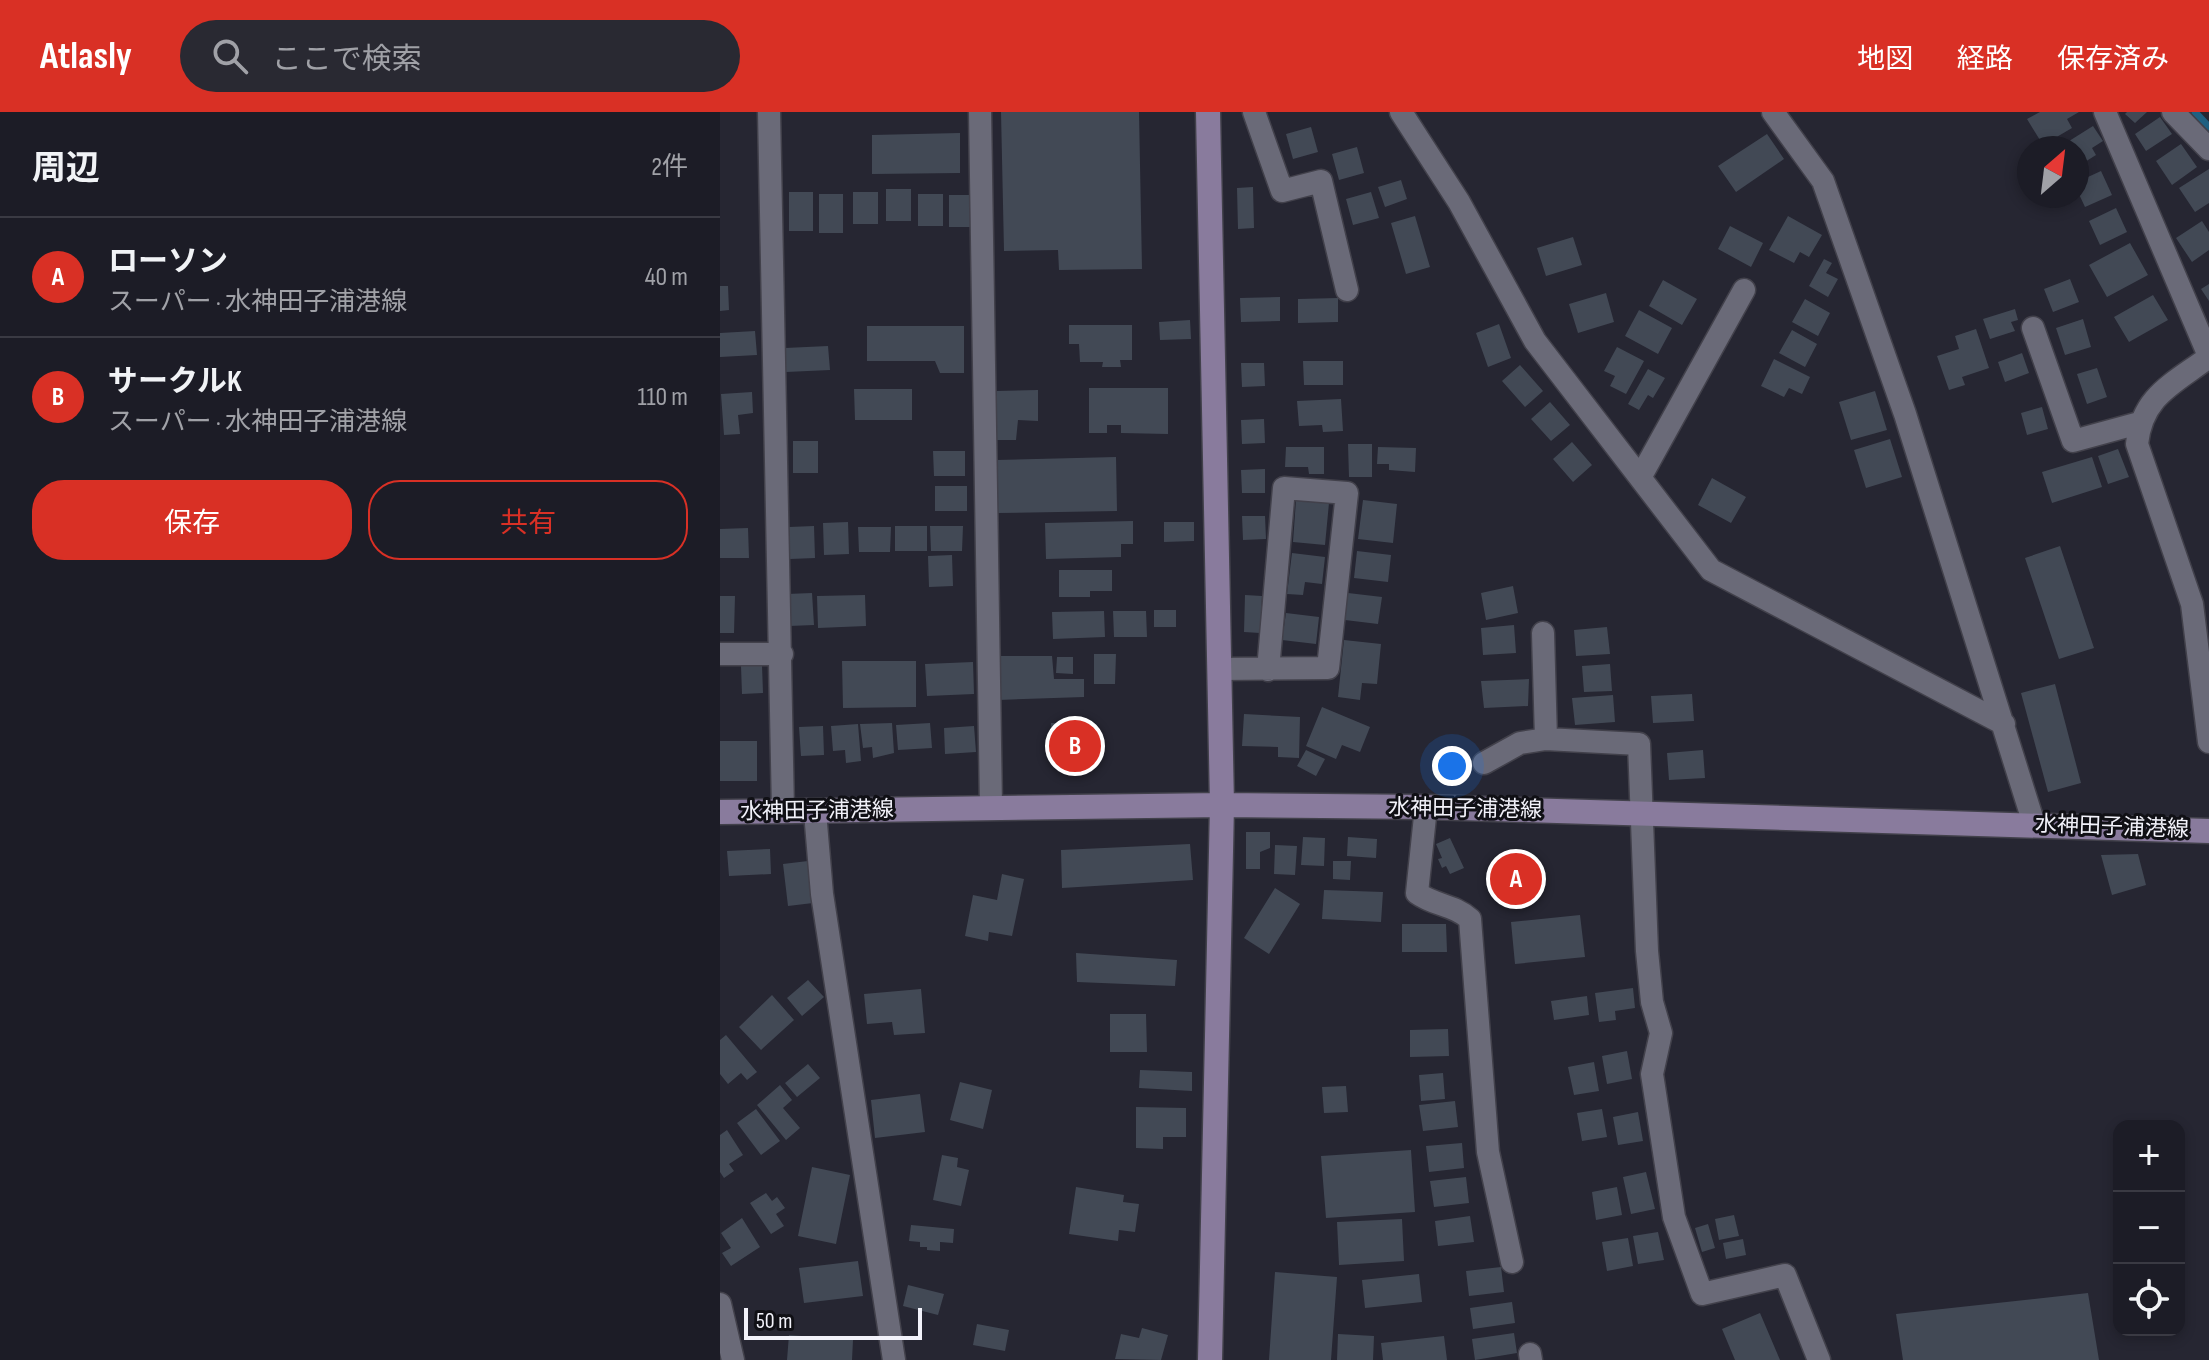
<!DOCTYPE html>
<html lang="ja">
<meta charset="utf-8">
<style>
body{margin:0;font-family:"Sofia Sans Condensed","Noto Sans JP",sans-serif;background:#292932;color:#f1f3f6}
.controls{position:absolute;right:24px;bottom:24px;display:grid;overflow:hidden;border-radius:16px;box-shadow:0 4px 12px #0003}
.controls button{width:72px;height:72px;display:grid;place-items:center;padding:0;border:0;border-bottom:2px solid #3a3a43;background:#1c1c26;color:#f1f3f6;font:40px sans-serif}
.compass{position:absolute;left:1297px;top:24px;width:72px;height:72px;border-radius:50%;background:#1c1c26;box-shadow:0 4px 12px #0003;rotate:28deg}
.scale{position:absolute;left:24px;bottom:20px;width:178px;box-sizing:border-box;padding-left:8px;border:4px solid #f2f2fa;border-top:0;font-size:22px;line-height:28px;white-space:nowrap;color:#f2f2fa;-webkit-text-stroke:6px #101015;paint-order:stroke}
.you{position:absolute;left:732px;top:654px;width:28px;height:28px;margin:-20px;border:6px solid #fff;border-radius:50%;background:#1a73e8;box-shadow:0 0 0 12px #1a73e833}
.badge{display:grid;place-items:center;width:52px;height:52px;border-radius:50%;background:#d93025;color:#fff;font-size:26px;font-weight:700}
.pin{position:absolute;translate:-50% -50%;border:4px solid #fff;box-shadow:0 2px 8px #0006}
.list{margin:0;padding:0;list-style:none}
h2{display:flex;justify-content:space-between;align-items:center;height:104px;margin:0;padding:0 32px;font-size:34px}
h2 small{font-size:26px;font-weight:400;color:#a0a1a7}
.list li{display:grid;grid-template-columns:52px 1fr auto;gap:24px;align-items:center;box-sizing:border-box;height:120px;padding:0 32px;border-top:2px solid #3a3a43}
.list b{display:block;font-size:30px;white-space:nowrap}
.list p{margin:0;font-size:26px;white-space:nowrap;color:#a0a1a7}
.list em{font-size:26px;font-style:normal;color:#a0a1a7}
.actions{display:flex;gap:16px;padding:24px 32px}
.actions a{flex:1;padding:18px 0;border:2px solid #d93025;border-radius:32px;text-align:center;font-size:28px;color:#d93025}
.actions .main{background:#d93025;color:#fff}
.icon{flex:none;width:44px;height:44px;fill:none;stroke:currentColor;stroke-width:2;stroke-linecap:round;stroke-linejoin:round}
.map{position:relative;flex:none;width:1489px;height:1248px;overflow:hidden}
header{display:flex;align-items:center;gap:48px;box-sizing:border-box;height:112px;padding:0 40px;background:#d93025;color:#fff}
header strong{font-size:38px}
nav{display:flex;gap:44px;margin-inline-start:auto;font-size:28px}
.search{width:560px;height:72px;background:#292932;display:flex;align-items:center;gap:20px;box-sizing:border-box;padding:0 28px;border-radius:44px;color:#a0a1a7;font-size:30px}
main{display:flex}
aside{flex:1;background:#1c1c26}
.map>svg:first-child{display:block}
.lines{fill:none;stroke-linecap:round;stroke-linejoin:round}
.stream{stroke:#1f6081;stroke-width:7}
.building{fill:#424955}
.street-casing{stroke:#42414b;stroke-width:25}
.secondary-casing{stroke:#42414b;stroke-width:27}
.street{stroke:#6a6a78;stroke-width:22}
.secondary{stroke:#897b9d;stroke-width:24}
.labels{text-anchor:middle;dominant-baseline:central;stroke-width:6;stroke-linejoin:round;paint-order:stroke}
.street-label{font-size:22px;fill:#f2f2fa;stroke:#101015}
</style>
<header>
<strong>Atlasly</strong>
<div class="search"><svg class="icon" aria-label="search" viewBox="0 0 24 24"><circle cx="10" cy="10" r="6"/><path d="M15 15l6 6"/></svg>ここで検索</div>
<nav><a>地図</a><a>経路</a><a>保存済み</a></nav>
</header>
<main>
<aside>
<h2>周辺<small>2件</small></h2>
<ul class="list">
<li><span class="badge">A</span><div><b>ローソン</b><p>スーパー · 水神田子浦港線</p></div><em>40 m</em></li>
<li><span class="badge">B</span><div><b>サークルK</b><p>スーパー · 水神田子浦港線</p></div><em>110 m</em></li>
</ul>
<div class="actions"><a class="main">保存</a><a>共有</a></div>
</aside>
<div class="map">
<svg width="1489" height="1248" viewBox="0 0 1489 1248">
<rect width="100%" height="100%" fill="#262632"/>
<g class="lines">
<path class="stream" d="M1475,0L1489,15"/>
</g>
<path class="building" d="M281,0H419L422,157L339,158L338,138L284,139Z
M1320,0H1359L1347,7L1352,16L1323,33L1307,7Z
M1407,0H1427L1415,11L1405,2Z
M1440,5L1452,22L1426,39L1415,22Z
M1373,14L1383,29L1372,36L1376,43L1357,55V36H1338Z
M591,15L598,40L573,47L566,22Z
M240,21V61L152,62V23Z
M1047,22L1064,47L1016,80L998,54Z
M1461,32L1477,55L1452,73L1436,49Z
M637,35L644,61L619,68L612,42Z
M1489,57V91L1475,100L1459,76Z
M1381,59L1392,83L1365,95L1357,78V70Z
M681,68L687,87L665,95L658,75Z
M533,75L534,116L518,117L517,76Z
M166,77H191V109H166Z
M69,80H93V119H69Z
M133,80H158V112H133Z
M651,80L659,106L633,113L626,87Z
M99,82H123V121H99Z
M198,82H223V114H198Z
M229,83H254V115H229Z
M1396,96L1407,120L1380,133L1369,109Z
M695,104L710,155L686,162L671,111Z
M1068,104L1102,123L1089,145L1080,140L1074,151L1049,138Z
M1482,109L1489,120V138L1472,150L1456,126Z
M1010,114L1043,131L1031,155L998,137Z
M853,125L862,153L826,164L817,136Z
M1410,131L1428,163L1387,185L1369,153Z
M1104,147L1112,151L1106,161L1118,167L1108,185L1089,174Z
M1350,167L1359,190L1333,200L1324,177Z
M943,168L977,187L962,213L929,194Z
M1489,172V189L1481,177Z
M0,174H8L9,198L0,199Z
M886,181L894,210L858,221L849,192Z
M1433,183L1448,208L1409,230L1394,205Z
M560,185V209L521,210L520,186Z
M618,186V210L578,211V187Z
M1085,187L1110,201L1098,224L1072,210Z
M1295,197L1298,208L1291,210L1295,219L1270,227L1263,207Z
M919,198L952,216L938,242L905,224Z
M1363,207L1371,235L1345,243L1336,216Z
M470,208L471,227L440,228L439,210Z
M779,212L791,246L768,255L756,221Z
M349,213H412V248H400L401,255H382L383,250H360L359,232H349Z
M147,214H244V261H220L215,249H147Z
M1256,217L1269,256L1242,265L1245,273L1229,278L1217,244L1239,237L1235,224Z
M1072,218L1097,232L1085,255L1059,241Z
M35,219L37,243L0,245V221Z
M108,234L110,258L66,260L65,236Z
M897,235L924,249L906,282L890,274L895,264L884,259Z
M1302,241L1309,261L1285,270L1278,250Z
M1054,247L1090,265L1082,282L1069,276L1064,285L1041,274Z
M583,249H623V273H584Z
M521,251H544L545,274L522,275Z
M800,253L823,279L805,295L782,269Z
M1377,256L1387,285L1367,292L1357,262Z
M928,257L945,266L933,286L928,283L919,298L908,292Z
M369,276H448V322L401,321V313H387V321H369Z
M134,277H192V308H135Z
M318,278V309L298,308L296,328H276V279Z
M1155,279L1167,318L1131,328L1119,290Z
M32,280L33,301L18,303L20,322L4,323L1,282Z
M621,287L623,319L603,320L602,313L579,314L577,289Z
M830,290L850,313L831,329L811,307Z
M1322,295L1328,317L1307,323L1301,301Z
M544,307L545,331L522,332L521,308Z
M1170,327L1182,365L1146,376L1134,338Z
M73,329H98V361H73Z
M852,330L872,353L853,370L833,347Z
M628,332H652V365H629Z
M566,335H604V362H589L588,355H565Z
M658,335L696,336L695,360L669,358V352H657Z
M1398,337L1409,365L1388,372L1378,344Z
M213,339H245V364H214Z
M396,345L397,399L277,401L276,348Z
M1372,345L1382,375L1332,391L1322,360Z
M545,357V381H522L521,358Z
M992,366L1026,385L1011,411L978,393Z
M215,374H247V399H215Z
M576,388L609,391L605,433L573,430Z
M643,388L677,392L673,431L638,427Z
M522,404H545L546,427L523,428Z
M413,409V432H401V445L326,447L325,411Z
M128,410L129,442L104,443L103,411Z
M444,410H474V429L444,430Z
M94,414L95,446L70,447L69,415Z
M175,414H207V439H175Z
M210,414H243L242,439H211Z
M138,415H171L170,440H139Z
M28,416L29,446H0V417Z
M1340,434L1374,536L1339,547L1305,446Z
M637,439L671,443L668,470L634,466Z
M572,441L605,445L602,472L585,470L583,483L567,482Z
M232,443L233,474L209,475L208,444Z
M339,458H392V479H370V485H339Z
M793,474L798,501L766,508L761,481Z
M92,481L94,513L69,514L67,482Z
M628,481L662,485L658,512L625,508Z
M145,483L146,514L98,516L97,484Z
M525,483L542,484L540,521L524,520Z
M0,484H15L14,521H0Z
M434,498H456V515H434Z
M384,499L385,525L333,527L332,500Z
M393,499H426L427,525H394Z
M566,501L599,505L596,532L562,528Z
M794,513L796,541L763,543L761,516Z
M887,515L890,542L856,544L854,518Z
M624,528L661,532L657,572L642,571L640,588L618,585Z
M374,542H396L395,572H374Z
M277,544H332L334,567H364V585L278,588Z
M337,545H353V562L336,561Z
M122,549H196V595L123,596Z
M253,550L254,582L207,584L205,552Z
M890,552L892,579L864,580L862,554Z
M42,553L43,581L22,582L21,554Z
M809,567L808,594L764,596L761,569Z
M1335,572L1361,671L1328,680L1301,581Z
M972,582L974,609L933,611L931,584Z
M893,583L895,610L855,613L852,586Z
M602,595L650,615L640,640L622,633L616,647L586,634Z
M524,602L580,605L579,646L558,645V635L522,634Z
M372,610L373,647L332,649L331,611Z
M172,611L174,641L153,646L152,635L143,636L140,612Z
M210,611L212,636L178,638L176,613Z
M138,612L141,649L126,651L125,638L113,639L111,614Z
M103,614L104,643L81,644L79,615Z
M254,614L256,640L225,642L224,616Z
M0,629H37V669H0Z
M586,638L605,647L596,664L577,654Z
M983,638L985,666L949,668L947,641Z
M526,720H550V736L540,740V757H526Z
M583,725L605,726L604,754L581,753Z
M628,725L657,727L656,746L627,744Z
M730,726L744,756L730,762L726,754L722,756L718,747L722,746L716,732Z
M470,732L473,768L342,776L341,738Z
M555,733L577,734L575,763L554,762Z
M50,737L51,762L9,764L7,739Z
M1418,742L1426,773L1392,783L1381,743Z
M88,749L93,791L68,794L63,752Z
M613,749H631L630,768L613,767Z
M282,762L304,767L292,824L269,820L268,829L245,824L253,783L277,788Z
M555,776L580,792L549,842L524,826Z
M604,778L663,780L661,810L602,807Z
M860,803L865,845L795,852L791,810Z
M682,812H726L727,840H682Z
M356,841L457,848L455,874L357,870Z
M88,868L104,885L82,904L67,886Z
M913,876L915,896L895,899L896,908L879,910L875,881Z
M201,877L205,921L174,923L172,910L147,912L144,882Z
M52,883L74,908L41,938L19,915Z
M867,884L869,903L834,908L831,889Z
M390,902H426L427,940H390Z
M728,917L729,944L690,945V918Z
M6,923L37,960L27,968L21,961L8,972L0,962V928Z
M907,939L912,967L887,972L882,944Z
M874,950L879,979L854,983L848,955Z
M88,952L100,966L77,985L65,971Z
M420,958L472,960V979L419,976Z
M723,961L725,987L701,989L699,963Z
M240,970L272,978L263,1017L230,1008Z
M60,973L72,988L63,996L80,1016L66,1028L37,993Z
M626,974L628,1000L604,1001L602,975Z
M200,982L205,1020L155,1026L151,988Z
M735,989L738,1015L703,1019L699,993Z
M416,995L466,996V1025H443V1037L416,1036Z
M36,997L60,1029L41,1043L17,1011Z
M882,997L887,1025L862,1029L857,1001Z
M918,1000L923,1029L898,1033L893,1005Z
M7,1018L23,1043L9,1052L14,1059L4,1066L0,1060V1023Z
M742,1031L744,1056L709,1060L706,1034Z
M691,1038L695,1100L606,1106L601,1044Z
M222,1043L238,1046L237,1055L249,1058L241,1094L213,1088Z
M92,1055L130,1063L116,1132L78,1124Z
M926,1060L935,1097L911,1102L903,1065Z
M746,1065L749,1091L714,1095L710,1069Z
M356,1075L404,1083L403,1090L419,1092L415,1120L399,1118L398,1129L349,1122Z
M897,1075L902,1103L876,1108L872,1080Z
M46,1081L52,1089L57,1085L65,1096L56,1102L64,1114L51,1122L30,1091Z
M1014,1103L1019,1124L999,1128L995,1107Z
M750,1104L754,1130L718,1134L715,1109Z
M22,1106L40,1135L11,1154L2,1141L11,1136L1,1121Z
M682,1107L684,1149L619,1153L617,1110Z
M988,1112L995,1136L982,1140L975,1116Z
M191,1113L234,1117L233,1131L220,1130V1139L207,1138V1135H200V1130L189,1129Z
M938,1120L944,1148L918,1152L913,1124Z
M908,1126L913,1154L887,1159L882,1130Z
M1023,1127L1026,1143L1006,1147L1003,1131Z
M138,1149L143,1184L84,1191L79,1156Z
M781,1155L784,1180L749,1184L746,1159Z
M555,1160L617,1165L611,1248H549Z
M699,1162L702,1190L645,1196L642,1168Z
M188,1173L224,1182L218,1203L183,1194Z
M1368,1181L1379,1248H1183L1176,1202Z
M792,1190L795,1211L753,1217L750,1196Z
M1040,1201L1060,1248H1015L1002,1217Z
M257,1212L289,1218L285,1239L253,1233Z
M422,1216L448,1223L441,1248L395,1247L401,1222L419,1226Z
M794,1221L797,1241L755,1248L752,1227Z
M618,1222L654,1224L653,1248H617Z
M69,1223L133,1228L132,1248H67Z
M724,1224L727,1248H663L661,1231Z"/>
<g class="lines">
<g class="street-casing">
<path id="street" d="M49,0L63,699
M260,0L271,695
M534,0L562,79L601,69L627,178
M681,0L739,90L815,229L991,458L1284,612
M1053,0L1103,69L1185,302L1314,712
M1385,0L1489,244
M1453,0L1489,37
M1313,216L1353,329L1419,311
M1489,245C1453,272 1422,284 1417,332L1472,492L1489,630
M921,364L1024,178
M823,521L826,627
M0,542H62
M499,557L608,556L627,381L564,376L548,558
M764,651L800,631L826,627L919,632L927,839L932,890L941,921L932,962L954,1105L982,1182L1065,1163L1099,1248
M706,695L697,781C715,794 733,792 750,807L768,1040L792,1150
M95,700L102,782L174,1248
M0,1192L13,1248
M810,1242L811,1248"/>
</g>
<g class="secondary-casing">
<path id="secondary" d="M488,0L502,693L490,1248
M0,700L502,693L706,695L1489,719"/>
</g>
<use href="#street" class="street"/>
<use href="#secondary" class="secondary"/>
</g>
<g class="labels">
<g class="street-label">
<text transform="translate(745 697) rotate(1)">水神田子浦港線</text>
<text transform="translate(97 699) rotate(-1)">水神田子浦港線</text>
<text transform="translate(1392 715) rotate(2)">水神田子浦港線</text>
</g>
</g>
</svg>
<div class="controls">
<button>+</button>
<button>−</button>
<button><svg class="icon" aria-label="locate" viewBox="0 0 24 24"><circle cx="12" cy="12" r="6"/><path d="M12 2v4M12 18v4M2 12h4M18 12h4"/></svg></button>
</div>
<svg class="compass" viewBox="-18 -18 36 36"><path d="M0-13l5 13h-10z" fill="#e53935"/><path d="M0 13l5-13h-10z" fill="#a0a1a7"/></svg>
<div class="scale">50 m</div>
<div class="you"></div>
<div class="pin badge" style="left:796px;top:767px">A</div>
<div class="pin badge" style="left:355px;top:634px">B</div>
</div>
</main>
